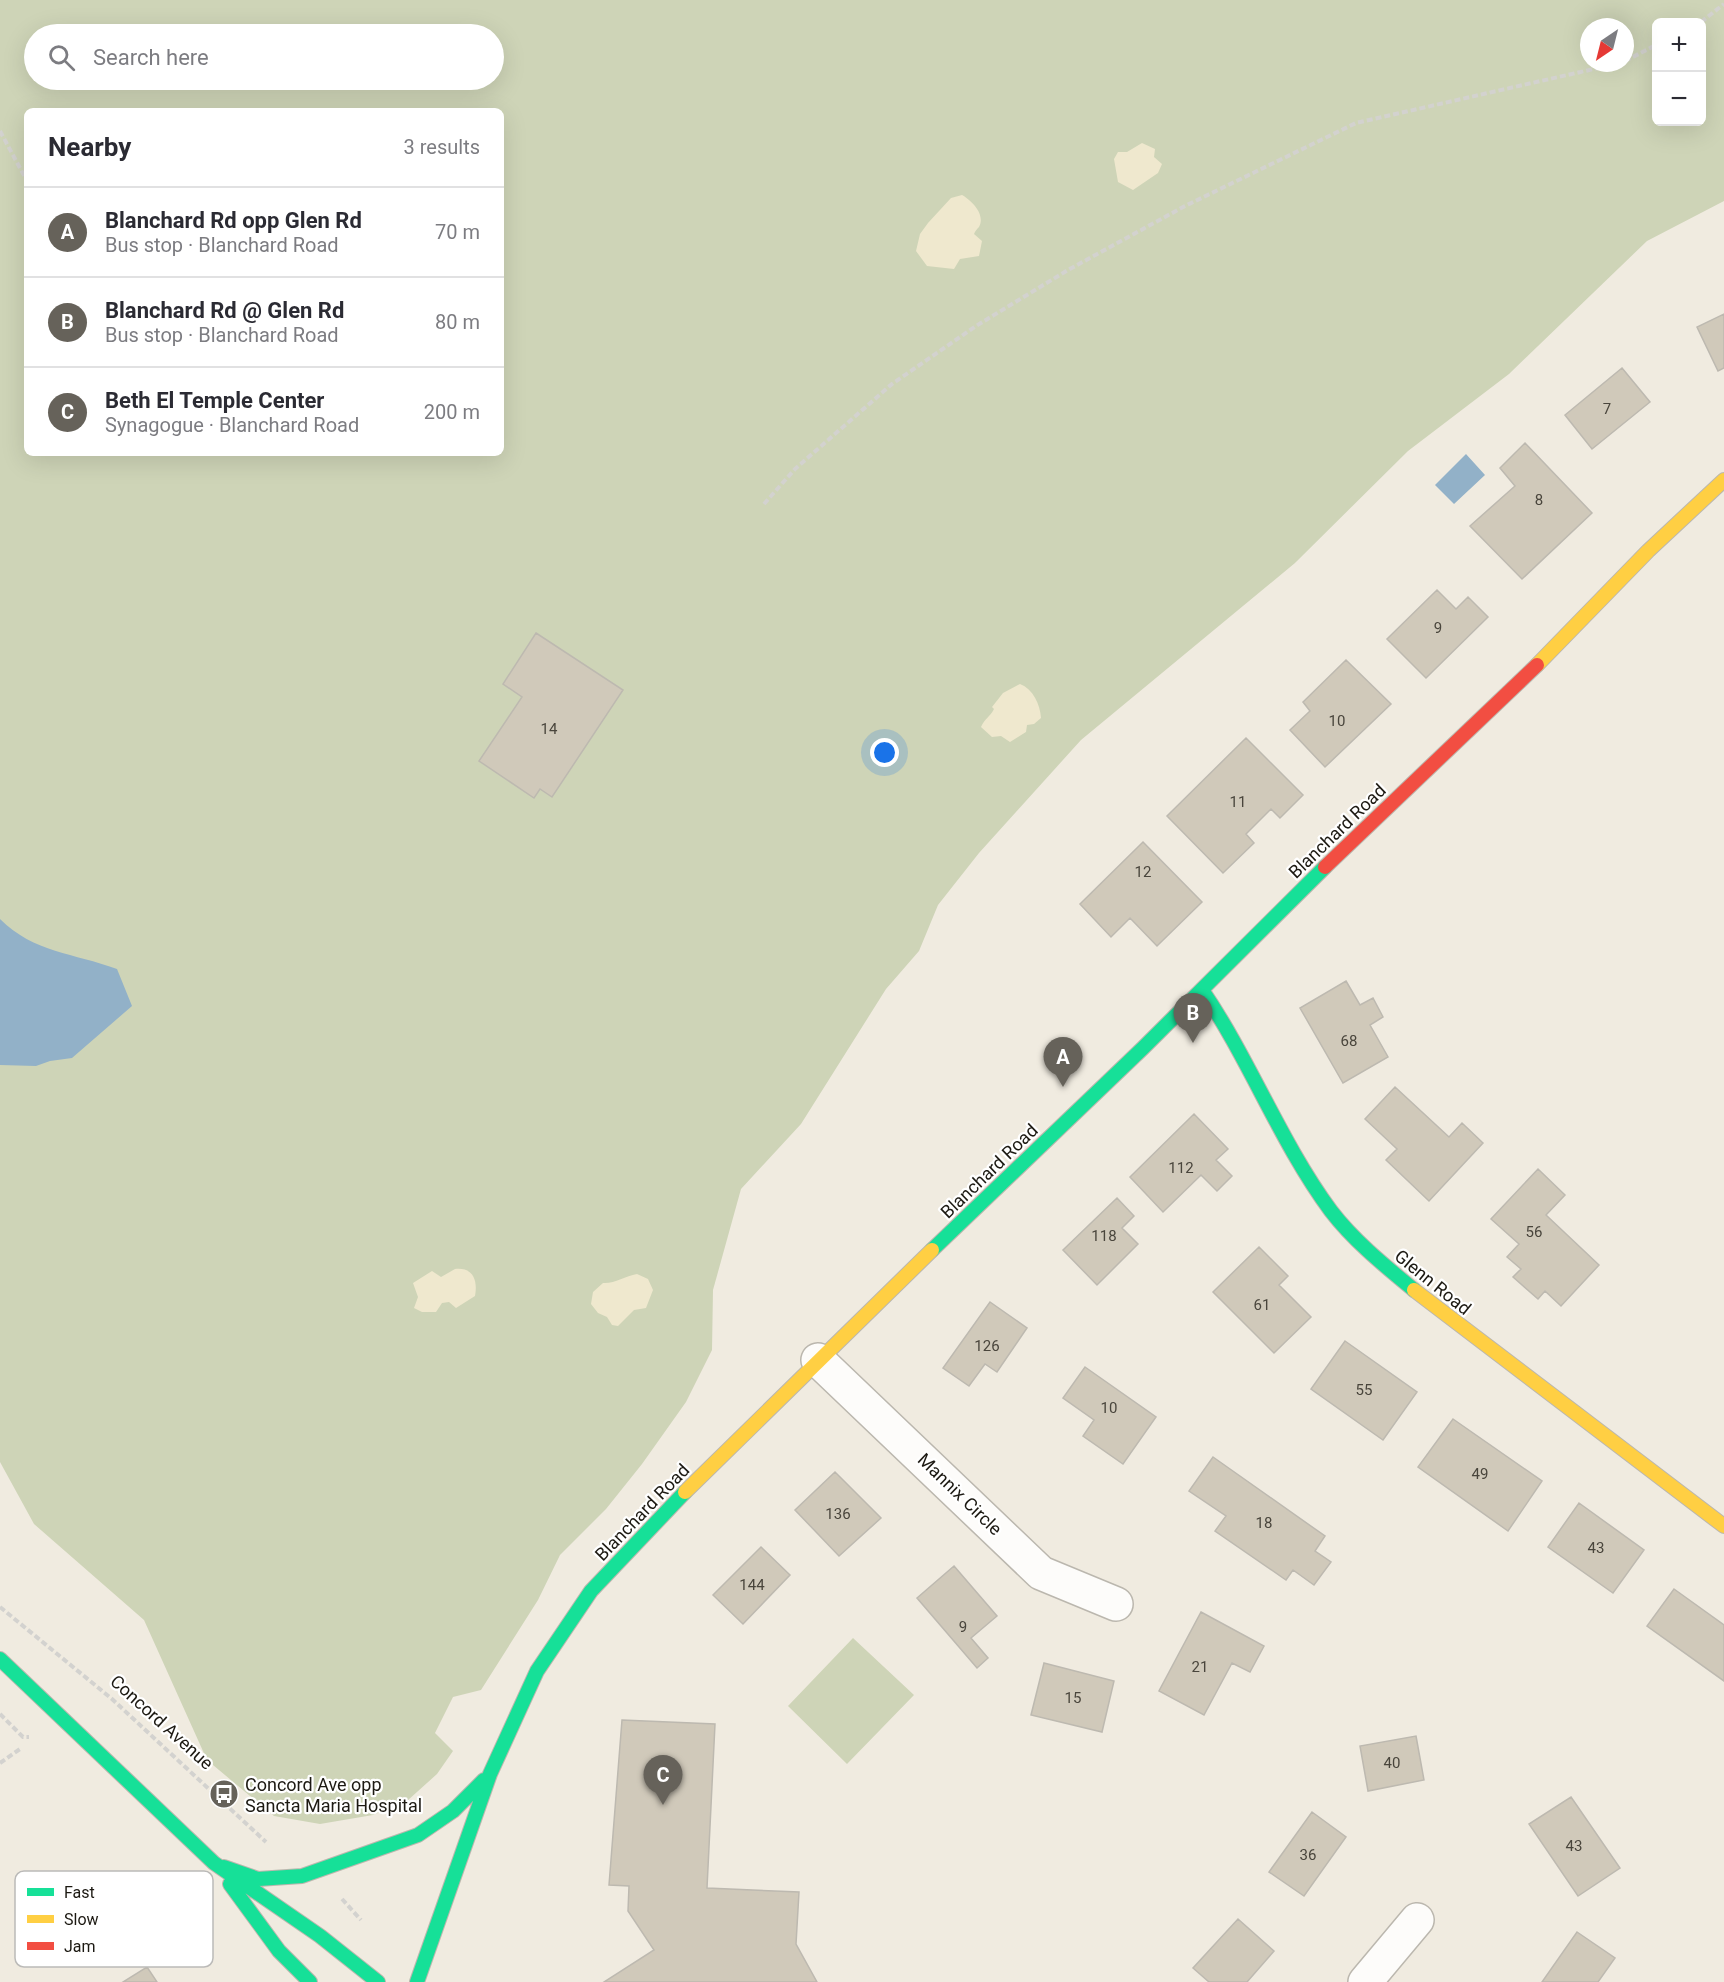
<!DOCTYPE html>
<meta charset="utf-8">
<style>
body{margin:0;font-family:Roboto,sans-serif;background:#f7f7f7;color:#2b2b33}
.controls{position:absolute;right:18px;top:18px;display:grid;overflow:hidden;border-radius:9px;box-shadow:0 6px 24px #0002}
.controls button{width:54px;height:54px;display:grid;place-items:center;padding:0;border:0;border-bottom:2px solid #e1e1e2;background:#fff;color:#2b2b33;font:30px sans-serif}
.compass{position:absolute;left:1580px;top:18px;width:54px;height:54px;border-radius:50%;background:#fff;box-shadow:0 6px 24px #0002;rotate:215deg}
.you{position:absolute;left:885px;top:753px;width:21px;height:21px;margin:-15px;border:4px solid #fff;border-radius:50%;background:#1a73e8;box-shadow:0 0 0 9px #1a73e833}
.badge{display:grid;place-items:center;width:39px;height:39px;border-radius:50%;background:#66625a;color:#fff;font-size:20px;font-weight:700}
.pin{position:absolute;translate:-50% -50px;filter:drop-shadow(0 2px 3px #0008)}
.pin::after{content:'';position:absolute;top:32px;width:21px;height:18px;background:inherit;clip-path:polygon(0 0,100% 0,50% 100%)}
.list{margin:0;padding:0;list-style:none}
h2{display:flex;justify-content:space-between;align-items:center;height:78px;margin:0;padding:0 24px;font-size:26px}
h2 small{font-size:20px;font-weight:400;color:#7c7c81}
.list li{display:grid;grid-template-columns:39px 1fr auto;gap:18px;align-items:center;box-sizing:border-box;height:90px;padding:0 24px;border-top:2px solid #e1e1e2}
.list b{display:block;font-size:22px;white-space:nowrap}
.list p{margin:0;font-size:20px;white-space:nowrap;color:#7c7c81}
.list em{font-size:20px;font-style:normal;color:#7c7c81}
.icon{flex:none;width:33px;height:33px;fill:none;stroke:currentColor;stroke-width:2;stroke-linecap:round;stroke-linejoin:round}
.map{position:relative;flex:none;width:1724px;height:1982px;overflow:hidden}
.search{position:absolute;background:#fff;box-shadow:0 6px 24px #0002;left:24px;top:24px;width:480px;height:66px;display:flex;align-items:center;gap:15px;box-sizing:border-box;padding:0 21px;border-radius:33px;color:#7c7c81;font-size:22px}
.panel{position:absolute;background:#fff;box-shadow:0 6px 24px #0002;left:24px;top:108px;width:480px;height:348px;border-radius:9px}
.map>svg:first-child{display:block}
.green{fill:#ced4b7;fill-rule:evenodd}
.sand{fill:#efe8ce}
.water{fill:#92b1c8}
.building{fill:#d0c9ba;stroke:#bdb9b0;stroke-width:1.5}
.lines{fill:none;stroke-linecap:round;stroke-linejoin:round}
.street-casing{stroke:#bbb7ae;stroke-width:36}
.fast-casing{stroke:#bbb7ae;stroke-width:16}
.slow-casing{stroke:#bbb7ae;stroke-width:16}
.jam-casing{stroke:#bbb7ae;stroke-width:16}
.path{stroke:#d3d2cf;stroke-width:4;stroke-dasharray:6 3;stroke-linecap:butt}
.street{stroke:#fdfcfa;stroke-width:33}
.fast{stroke:#16e098;stroke-width:14}
.slow{stroke:#ffcf43;stroke-width:14}
.jam{stroke:#f24e42;stroke-width:14}
.labels{text-anchor:middle;dominant-baseline:central;stroke-width:4.5;stroke-linejoin:round;paint-order:stroke}
.number-label{font-size:15px;fill:#49453c}
.street-label{font-size:18px;fill:#1c1912;stroke:#fff}
.poi-label{font-size:18px;fill:#1c1912;stroke:#fff;text-anchor:start}
.key{fill:#fff;stroke:#bbbab8;stroke-width:1.5}
.key-label{font-size:16px;fill:#1c1912}
</style>
<div class="map">
<svg width="1724" height="1982" viewBox="0 0 1724 1982">
<rect width="100%" height="100%" fill="#f0ebe0"/>
<path class="green" d="M0,0H1724V201L1647,241L1509,374L1408,451L1295,563L1081,740L979,853L938,905L919,951L886,989L801,1124L741,1189L713,1290L712,1350L686,1402L642,1464L606,1509L560,1555L538,1600L481,1690L453,1697L435,1733L453,1751L437,1774L407,1801L373,1815L320,1824L274,1816L207,1760L144,1620L34,1524L0,1462ZM1656,22H1702V122H1656ZM1589,27H1625V63H1589ZM34,34H494V80H34ZM27,111H501V453H27Z
M853,1638L914,1695L847,1764L788,1706Z"/>
<path class="sand" d="M1142,143L1155,149L1154,157L1162,164L1158,173L1133,190L1118,182L1114,159L1118,152H1127Z
M962,195C971,200 986,214 979,227C977,229 975,231 974,234L982,241L979,256L960,259L954,269L927,266L916,251L920,234L928,223L951,198Z
M1020,684C1033,689 1040,704 1041,718L1034,724L1027,725L1026,732L1010,742L1001,736L992,737L981,727C985,718 990,717 994,709L992,707L1003,693Z
M455,1269C473,1267 478,1280 475,1296L456,1308L449,1302L442,1303L436,1312H422L414,1308L418,1297L413,1283L432,1271L441,1277Z
M637,1274L648,1279L653,1290L646,1308L634,1310L618,1326L612,1325L607,1317L598,1313L591,1304L593,1292L603,1283C614,1284 625,1276 637,1274Z"/>
<path class="water" d="M1466,454L1485,475L1454,504L1435,485Z
M0,919C34,953 74,953 117,969L132,1006L72,1058L50,1061L36,1066L0,1065Z"/>
<path class="building" d="M1724,314V368L1718,371L1697,327Z
M1622,368L1650,402L1592,449L1565,415Z
M1525,443L1592,513L1522,579L1470,526L1515,486L1500,468Z
M1437,590L1456,609L1468,597L1488,617L1426,678L1387,639Z
M536,633L623,690L552,797L540,789L534,798L479,761L522,697L503,684Z
M1346,660L1391,704L1325,767L1290,730L1310,711L1303,702Z
M1246,738L1303,795L1280,818L1271,809L1246,834L1254,843L1223,873L1167,816Z
M1143,842L1202,902L1157,946L1130,918L1111,937L1080,904Z
M1346,981L1360,1005L1373,998L1383,1017L1370,1025L1388,1057L1343,1083L1300,1008Z
M1395,1087L1449,1137L1462,1123L1483,1143L1429,1201L1386,1160L1397,1149L1365,1119Z
M1194,1114L1228,1149L1216,1160L1232,1176L1217,1191L1201,1175L1163,1212L1130,1177Z
M1538,1169L1565,1195L1546,1215L1599,1265L1561,1306L1545,1291L1538,1299L1513,1277L1521,1269L1507,1257L1519,1244L1491,1219Z
M1117,1198L1134,1216L1122,1228L1138,1244L1097,1285L1063,1250Z
M1259,1247L1288,1276L1279,1285L1311,1317L1274,1353L1213,1292Z
M990,1302L1027,1328L997,1372L985,1364L969,1386L943,1368Z
M1345,1341L1417,1392L1383,1440L1311,1389Z
M1085,1367L1156,1417L1123,1464L1083,1436L1094,1420L1063,1398Z
M1453,1419L1542,1481L1508,1531L1418,1467Z
M1213,1457L1325,1536L1315,1551L1331,1562L1314,1585L1293,1570L1286,1580L1215,1531L1226,1516L1189,1491Z
M835,1472L881,1518L839,1556L795,1510Z
M1579,1503L1644,1550L1613,1593L1548,1547Z
M761,1547L790,1575L743,1624L713,1595Z
M954,1566L997,1616L971,1638L988,1658L977,1668L917,1598Z
M1674,1589L1724,1625V1681L1647,1626Z
M1201,1612L1264,1646L1250,1672L1232,1663L1204,1715L1159,1691Z
M1044,1663L1114,1681L1102,1732L1031,1715Z
M622,1720L715,1724L707,1888L799,1892L796,1944L817,1982H604L654,1950L628,1911L629,1886L609,1885Z
M1416,1736L1424,1780L1368,1791L1360,1746Z
M1571,1797L1620,1868L1578,1896L1529,1824Z
M1312,1812L1346,1837L1304,1896L1269,1872Z
M1238,1919L1274,1951L1247,1982H1209L1193,1968Z
M1577,1932L1615,1958L1598,1982H1542Z
M147,1967L157,1982H123Z"/>
<g class="lines">
<g class="street-casing">
<path id="street" d="M818,1360L1041,1573L1116,1604
M1365,1982L1417,1920"/>
</g>
<g class="fast-casing">
<path id="fast" d="M1202,990C1250,1060 1280,1142 1331,1211C1354,1241 1385,1266 1414,1290
M932,1250L1143,1048L1325,867
M0,1659L214,1863L320,1936L378,1982
M224,1867L258,1879L302,1876L418,1835L453,1811L484,1780
M230,1884L279,1951L310,1982
M417,1982L490,1774L537,1671L591,1591L685,1492"/>
</g>
<g class="slow-casing">
<path id="slow" d="M1537,665L1648,551L1724,480
M1414,1290L1724,1526
M685,1492L932,1250"/>
</g>
<g class="jam-casing">
<path id="jam" d="M1325,867L1537,665"/>
</g>
<path class="path" d="M1701,22L1724,4
M1625,61L1656,45
M0,131L27,181
M764,504L795,469L892,384L976,326L1068,270L1185,206L1356,123L1620,63
M0,1607L112,1699L266,1842
M0,1714L23,1737H29
M0,1763L20,1749
M342,1899L361,1920"/>
<use href="#street" class="street"/>
<use href="#fast" class="fast"/>
<use href="#slow" class="slow"/>
<use href="#jam" class="jam"/>
</g>
<defs>
<g id="bus-disc" transform="scale(1.5)"><circle r="9.5" fill="#66625a" stroke="#fff"/><path d="M-5-6H5V4H4V6H2V4H-2V6H-4V4H-5ZM-3.5-4V0h7V-4ZM-3.5 1.2v1.5H-2V1.2ZM2 1.2v1.5H3.5V1.2Z" fill="#fff"/></g>
</defs>
<g fill-rule="evenodd">
<use href="#bus-disc" x="224" y="1794"/>
</g>
<g class="labels">
<g class="number-label">
<text x="1607" y="409">7</text>
<text x="1539" y="500">8</text>
<text x="1438" y="628">9</text>
<text x="1337" y="721">10</text>
<text x="549" y="729">14</text>
<text x="1238" y="802">11</text>
<text x="1143" y="872">12</text>
<text x="1349" y="1041">68</text>
<text x="1181" y="1168">112</text>
<text x="1534" y="1232">56</text>
<text x="1104" y="1236">118</text>
<text x="1262" y="1305">61</text>
<text x="987" y="1346">126</text>
<text x="1364" y="1390">55</text>
<text x="1109" y="1408">10</text>
<text x="1480" y="1474">49</text>
<text x="838" y="1514">136</text>
<text x="1264" y="1523">18</text>
<text x="1596" y="1548">43</text>
<text x="752" y="1585">144</text>
<text x="963" y="1627">9</text>
<text x="1200" y="1667">21</text>
<text x="1073" y="1698">15</text>
<text x="1392" y="1763">40</text>
<text x="1574" y="1846">43</text>
<text x="1308" y="1855">36</text>
</g>
<g class="street-label">
<text transform="translate(1337 831) rotate(-44)">Blanchard Road</text>
<text transform="translate(989 1171) rotate(-44)">Blanchard Road</text>
<text transform="translate(1433 1282) rotate(39)">Glenn Road</text>
<text transform="translate(960 1494) rotate(44)">Mannix Circle</text>
<text transform="translate(642 1512) rotate(-46)">Blanchard Road</text>
<text transform="translate(162 1722) rotate(42)">Concord Avenue</text>
</g>
<g class="poi-label">
<text x="245" y="1784">Concord Ave opp<tspan x="245" dy="21">Sancta Maria Hospital</tspan></text>
</g>
</g>
<rect x="15" y="1871" width="198" height="96" rx="9" class="key"/>
<rect x="27" y="1888" width="27" height="8" fill="#16e098"/>
<rect x="27" y="1915" width="27" height="8" fill="#ffcf43"/>
<rect x="27" y="1942" width="27" height="8" fill="#f24e42"/>
<g class="key-label">
<text x="64" y="1898">Fast</text>
<text x="64" y="1925">Slow</text>
<text x="64" y="1952">Jam</text>
</g>
</svg>
<div class="controls">
<button>+</button>
<button>−</button>
</div>
<svg class="compass" viewBox="-18 -18 36 36"><path d="M0-13l5 13h-10z" fill="#e53935"/><path d="M0 13l5-13h-10z" fill="#7c7c81"/></svg>
<div class="you"></div>
<div class="pin badge" style="left:1063px;top:1087px">A</div>
<div class="pin badge" style="left:1193px;top:1043px">B</div>
<div class="pin badge" style="left:663px;top:1805px">C</div>
<div class="search"><svg class="icon" aria-label="search" viewBox="0 0 24 24"><circle cx="10" cy="10" r="6"/><path d="M15 15l6 6"/></svg>Search here</div>
<section class="panel">
<h2>Nearby<small>3 results</small></h2>
<ul class="list">
<li><span class="badge">A</span><div><b>Blanchard Rd opp Glen Rd</b><p>Bus stop · Blanchard Road</p></div><em>70 m</em></li>
<li><span class="badge">B</span><div><b>Blanchard Rd @ Glen Rd</b><p>Bus stop · Blanchard Road</p></div><em>80 m</em></li>
<li><span class="badge">C</span><div><b>Beth El Temple Center</b><p>Synagogue · Blanchard Road</p></div><em>200 m</em></li>
</ul>
</section>
</div>
